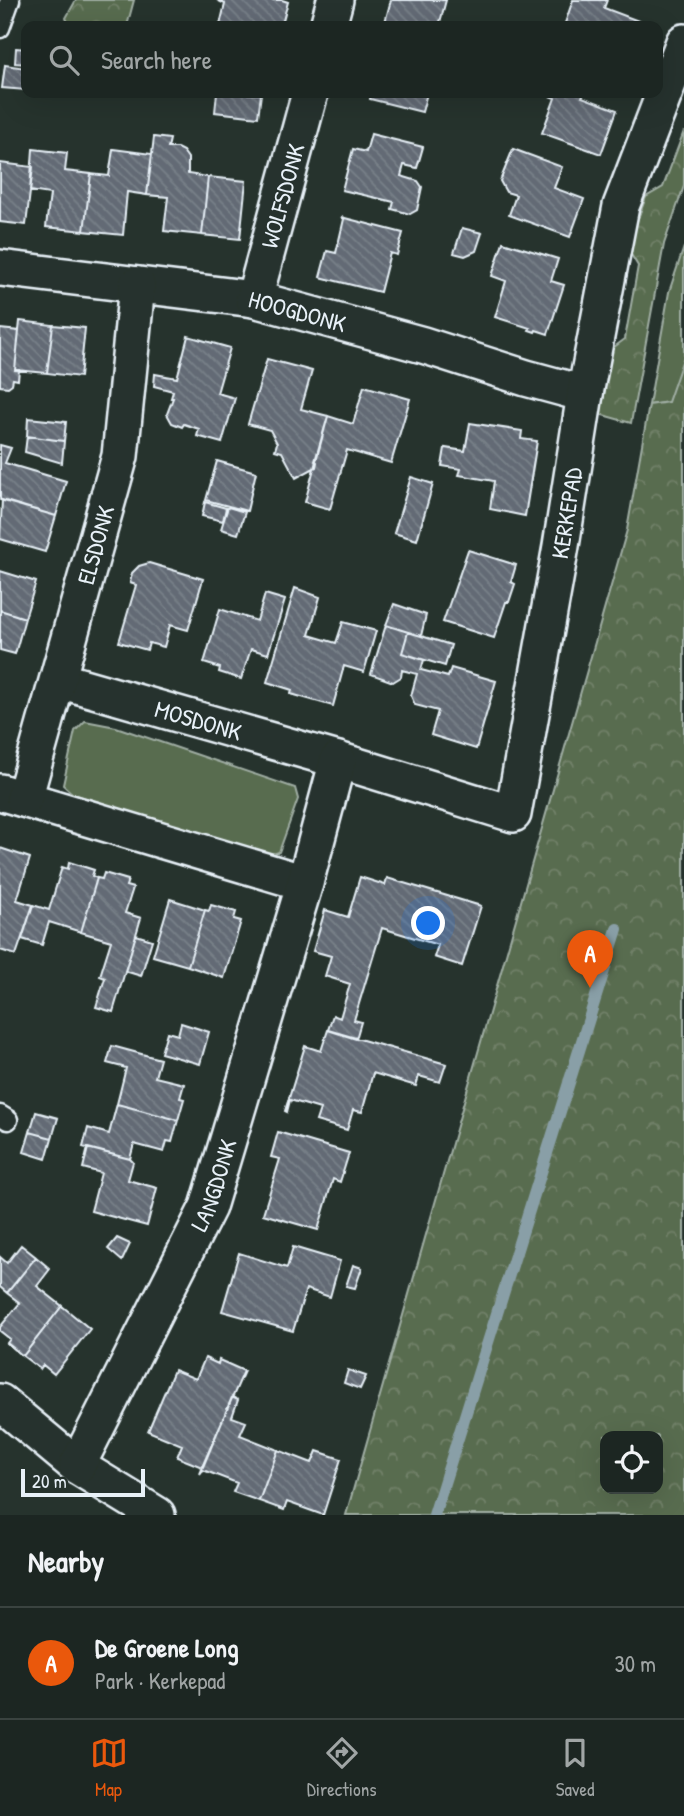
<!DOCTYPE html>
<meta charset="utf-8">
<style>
body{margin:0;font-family:"Patrick Hand",sans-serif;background:#29322f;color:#f1f3f6}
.controls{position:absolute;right:21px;bottom:21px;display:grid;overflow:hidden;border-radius:14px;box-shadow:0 7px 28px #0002}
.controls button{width:63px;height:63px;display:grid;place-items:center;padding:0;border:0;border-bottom:2px solid #3a4340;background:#1c2622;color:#f1f3f6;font:35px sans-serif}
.scale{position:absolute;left:21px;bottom:18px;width:124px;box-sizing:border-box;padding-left:7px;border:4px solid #e8f1f8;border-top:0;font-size:19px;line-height:24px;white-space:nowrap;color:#e8f1f8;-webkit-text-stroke:5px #26332d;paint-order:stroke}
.you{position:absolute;left:429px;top:924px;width:24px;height:24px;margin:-18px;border:5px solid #fff;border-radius:50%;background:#1a73e8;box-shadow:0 0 0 10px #1a73e833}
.badge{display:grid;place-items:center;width:46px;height:46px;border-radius:50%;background:#ea580c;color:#fff;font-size:23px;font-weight:700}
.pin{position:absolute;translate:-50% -58px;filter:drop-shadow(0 2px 4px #0008)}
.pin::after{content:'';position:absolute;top:37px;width:24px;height:21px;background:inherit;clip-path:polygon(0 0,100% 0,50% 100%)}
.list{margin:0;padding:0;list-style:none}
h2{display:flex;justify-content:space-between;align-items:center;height:91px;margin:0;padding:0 28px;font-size:30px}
h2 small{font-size:23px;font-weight:400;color:#a0a5a5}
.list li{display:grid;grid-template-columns:46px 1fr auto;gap:21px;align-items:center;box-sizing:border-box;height:112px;padding:0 28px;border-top:2px solid #3a4340}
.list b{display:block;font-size:26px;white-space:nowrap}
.list p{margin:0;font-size:23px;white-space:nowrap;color:#a0a5a5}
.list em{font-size:23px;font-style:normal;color:#a0a5a5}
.icon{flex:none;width:38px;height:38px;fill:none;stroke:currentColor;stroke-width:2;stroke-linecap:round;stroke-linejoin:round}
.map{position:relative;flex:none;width:684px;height:1515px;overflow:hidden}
.search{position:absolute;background:#1c2622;box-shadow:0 7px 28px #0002;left:21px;right:21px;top:21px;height:77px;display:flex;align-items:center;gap:18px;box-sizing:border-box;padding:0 24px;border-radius:14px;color:#a0a5a5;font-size:26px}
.sheet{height:203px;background:#1c2622}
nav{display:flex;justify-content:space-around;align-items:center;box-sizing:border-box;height:98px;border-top:2px solid #3a4340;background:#1c2622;font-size:19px;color:#a0a5a5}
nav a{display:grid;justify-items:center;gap:4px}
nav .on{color:#ea580c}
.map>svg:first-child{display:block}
.grass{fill:#596c4f;stroke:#a0aea4;stroke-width:2}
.forest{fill:url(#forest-crowns);stroke:#a0aea4;stroke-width:2;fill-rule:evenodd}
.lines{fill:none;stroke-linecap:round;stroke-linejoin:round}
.stream{stroke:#899fa7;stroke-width:12}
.building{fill:url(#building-back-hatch);stroke:#e8f1f8;stroke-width:2}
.service-casing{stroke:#e8f1f8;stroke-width:23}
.minor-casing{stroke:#e8f1f8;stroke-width:40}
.service{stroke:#26332d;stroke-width:18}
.minor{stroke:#26332d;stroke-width:35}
.labels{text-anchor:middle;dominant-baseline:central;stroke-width:5;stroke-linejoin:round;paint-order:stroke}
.street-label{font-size:24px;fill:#e8f1f8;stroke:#26332d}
</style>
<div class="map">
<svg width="684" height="1515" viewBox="0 0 684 1515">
<defs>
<pattern id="forest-crowns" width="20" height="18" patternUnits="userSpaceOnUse" patternTransform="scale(1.75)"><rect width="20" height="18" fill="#596c4f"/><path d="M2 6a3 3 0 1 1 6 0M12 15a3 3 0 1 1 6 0" fill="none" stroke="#718169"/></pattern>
<pattern id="building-back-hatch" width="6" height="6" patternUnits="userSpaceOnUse" patternTransform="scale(1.75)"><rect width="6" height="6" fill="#636b75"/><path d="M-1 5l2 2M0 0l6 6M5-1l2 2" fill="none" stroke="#798189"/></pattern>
</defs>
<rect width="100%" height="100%" fill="#26332d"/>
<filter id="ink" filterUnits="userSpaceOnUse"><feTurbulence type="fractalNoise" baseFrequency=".0143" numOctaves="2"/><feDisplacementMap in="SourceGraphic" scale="14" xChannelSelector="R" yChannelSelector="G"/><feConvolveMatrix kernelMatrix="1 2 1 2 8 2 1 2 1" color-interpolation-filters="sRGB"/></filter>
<g filter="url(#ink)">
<path class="grass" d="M684,247V400L649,405L669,292Z
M85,721L116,727L295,788L298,799L279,852L269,855L73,794L63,785L75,731Z"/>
<path class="forest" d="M76,0H134L127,26H70L66,18Z
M684,131V186L664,244L631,423L599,414L610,350L625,339L638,266L627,248L646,197L663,187Z
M684,356V1515H346L627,530L649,405L668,402ZM605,1436H658V1489H605Z"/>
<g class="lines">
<path class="stream" d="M434,1515L617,929"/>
</g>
<path class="building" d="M217,0H282L288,2L282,24H278V26H224L220,25L225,4Z
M391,0H446L439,26H401L385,22Z
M573,0H607L604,8L649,25L564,26Z
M16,48L26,49V64L15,63Z
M5,65L26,68V90L2,88Z
M217,93L261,94L258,117L215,112Z
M371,93H427L422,112L370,99Z
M541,93H584L582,97L617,110L601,154L542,133L555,98Z
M371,134L423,147L417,168L404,165L401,176L418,181L422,187L417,210L410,214L392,209L394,202L342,190L353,149L366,152Z
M154,137L170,139L168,148H177L183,151L188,158V174L208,177L202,235L164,231L168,197L147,195Z
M33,149L67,153L65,171L91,174L84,231L46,227L50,194L30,191Z
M113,149L152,154L147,195L127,192L123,235L84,231L91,174L109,176Z
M513,149L562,167L554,188L584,199L570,237L509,215L516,195L506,192L500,181Z
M0,163L33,167L26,225L0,222Z
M208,177L246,181L240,239L202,235Z
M341,217L403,233L397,255L390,253L380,292L320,277L327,251L336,253L344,219Z
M462,228L482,233L476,251L465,256L454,253Z
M503,242L558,259L551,281L564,285L548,334L536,330L535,332L529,330L530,328L495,317L506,281L492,276Z
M20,321L53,325L47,373L15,370Z
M53,325L85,328L80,377L47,373Z
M0,329L19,331L15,370H19L18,380L13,379L12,384L8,387L0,386Z
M188,336L230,348L217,393L235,398L222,443L197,436L199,429L184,424L182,427L172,423L167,414L173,398H171L173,391L154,386L155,374L177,378Z
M267,359L312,371L301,409L328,416L315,461L317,462L316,467L296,478L282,452L275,450L277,443L270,430L248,424Z
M364,386L410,399L391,463L347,450L330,509L305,502L328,416L353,424Z
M28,418L66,422L64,441L27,436Z
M470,423L522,431L521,439L537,441L525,516L490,509L494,481L459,475L461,469L442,466L445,448L465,451Z
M27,436L64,441L62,463L25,452Z
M0,445L11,448L5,463L66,481L56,516L0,500Z
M217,461L256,472L247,511L206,500Z
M411,477L433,484L417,540L394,533Z
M2,500L56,516L45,552L0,539Z
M205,502L226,508L223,521L202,516Z
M228,507L245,512L238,534L221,529Z
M468,550L516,565L511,582L515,584L509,602H506L494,638L443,622Z
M149,563L203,579L188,630L170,625L164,647L149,643L147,650L119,642L136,585L130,583L132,573L139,566Z
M0,571L36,582L25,618L0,610Z
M295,588L320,597L309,635L336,643L343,622L376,631L364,672L344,666L333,706L291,694L292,690L267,682Z
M265,594L285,600L268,654L251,649L241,679L219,672L220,668L204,663L220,609L257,621Z
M394,604L426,615L421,636L386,625Z
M0,610L25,618L15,654L0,650Z
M386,625L408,632L402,653L424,660L421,670L448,677L451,668L496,681L476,749L431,735L438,711L415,705L411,696L417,674L402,670L401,677L393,682L371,674Z
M408,632L451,645L445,666L402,653Z
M0,848L30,858L17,900L33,905L16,955L0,950Z
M69,862L94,870L92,876L97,878L81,932L49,922L42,945L22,939L33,905L49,910L62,867L68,869Z
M104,873L128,880L126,886L133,888L125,913L141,918L113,1012L96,1007L105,978L100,976L111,941L81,932L97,878L102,879Z
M360,877L385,885L387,878L481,906L462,966L434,957L438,945L382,928L354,1020L361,1022L356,1039L328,1030L333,1015L340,1018L350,984L325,976L331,956L313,951L325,910L348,917Z
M170,899L205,910L188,966L153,956Z
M211,905L236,912L234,919L241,921L224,978L188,966L205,910L209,911Z
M136,935L152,940L141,976L125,971Z
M181,1023L209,1032L200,1064L161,1053L167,1032L178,1035Z
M328,1030L446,1064L440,1082L419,1076L416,1086L373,1073L362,1112L353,1110L347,1130L316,1121L320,1109L290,1100L287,1112L285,1111L305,1046L321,1051Z
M112,1046L160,1059L155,1077L184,1084L180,1098L184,1099L178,1120L117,1104L126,1068L107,1063Z
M117,1104L178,1120L172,1142L167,1141L164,1152L134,1144L130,1159L83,1147L88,1128L109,1134Z
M36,1112L58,1118L52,1138L30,1132Z
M30,1132L52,1138L46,1159L24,1152Z
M278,1132L349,1153L340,1182L333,1179L318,1230L263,1214L280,1159L271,1157Z
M88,1148L130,1159L133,1162L128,1180L157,1188L147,1226L91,1211L101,1173L83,1168Z
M117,1238L130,1244L122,1261L108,1249Z
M21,1245L36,1257L7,1293L0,1287V1257L7,1263Z
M293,1247L340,1261L330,1297L306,1289L293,1331L222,1311L239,1253L287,1268Z
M36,1257L50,1269L37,1286L62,1306L23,1356L7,1343L10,1339L0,1331V1327L20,1303L7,1293Z
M353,1265L362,1268L355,1288L346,1286Z
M62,1306L90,1329L54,1374L43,1365L40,1369L23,1356Z
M205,1358L218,1364L219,1360L244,1371L202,1467L177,1457L182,1445L148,1431L174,1370L196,1379Z
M348,1370L366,1376L360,1389L344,1383Z
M232,1397L238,1400L232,1417L246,1422L240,1435L278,1450L259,1501L233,1492L237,1483L203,1470L200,1474Z
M278,1450L312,1463L317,1451L341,1459L323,1515L287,1502L284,1510L259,1501Z"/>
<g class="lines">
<g class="service-casing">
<path id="service" d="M0,28L10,0
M0,1115L8,1120"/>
</g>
<g class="minor-casing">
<g id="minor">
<path d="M328,26L335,0"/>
<path id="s1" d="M0,268L254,299L423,345L526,378L585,394"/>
<path id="s2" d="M254,299L310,93"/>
<path id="s3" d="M59,680L338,760L513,814L561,546L585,394L621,206L684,42"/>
<path d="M0,792L305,883"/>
<path id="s4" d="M24,799L120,456L137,285"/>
<path d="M0,1402L77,1466L157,1515"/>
<path id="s5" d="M77,1466L208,1207L305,883L338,760"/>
</g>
</g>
<use href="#service" class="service"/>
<use href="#minor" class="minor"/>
</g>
</g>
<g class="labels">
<g class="street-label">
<text stroke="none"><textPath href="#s2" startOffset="107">WOLFSDONK</textPath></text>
<text stroke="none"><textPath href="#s1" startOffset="301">HOOGDONK</textPath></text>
<text stroke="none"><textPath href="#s3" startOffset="779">KERKEPAD</textPath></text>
<text stroke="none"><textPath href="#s4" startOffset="264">ELSDONK</textPath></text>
<text stroke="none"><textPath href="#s3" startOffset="145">MOSDONK</textPath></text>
<text stroke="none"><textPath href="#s5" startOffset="313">LANGDONK</textPath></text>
</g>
</g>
</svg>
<div class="controls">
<button><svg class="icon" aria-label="locate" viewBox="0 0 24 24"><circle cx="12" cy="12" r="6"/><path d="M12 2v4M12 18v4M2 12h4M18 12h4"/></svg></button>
</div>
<div class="scale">20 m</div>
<div class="you"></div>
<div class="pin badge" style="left:590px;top:988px">A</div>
<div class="search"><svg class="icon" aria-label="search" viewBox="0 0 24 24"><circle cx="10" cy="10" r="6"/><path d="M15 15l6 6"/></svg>Search here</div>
</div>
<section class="sheet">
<h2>Nearby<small></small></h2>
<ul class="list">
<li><span class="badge">A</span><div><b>De Groene Long</b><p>Park · Kerkepad</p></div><em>30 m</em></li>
</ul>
</section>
<nav>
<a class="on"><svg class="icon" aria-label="map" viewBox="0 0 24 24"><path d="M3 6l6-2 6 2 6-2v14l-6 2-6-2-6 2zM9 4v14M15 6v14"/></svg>Map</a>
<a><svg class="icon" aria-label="directions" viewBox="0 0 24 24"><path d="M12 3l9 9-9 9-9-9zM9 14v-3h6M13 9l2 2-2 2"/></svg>Directions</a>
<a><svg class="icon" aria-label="saved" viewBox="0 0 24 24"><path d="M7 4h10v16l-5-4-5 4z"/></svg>Saved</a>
</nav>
